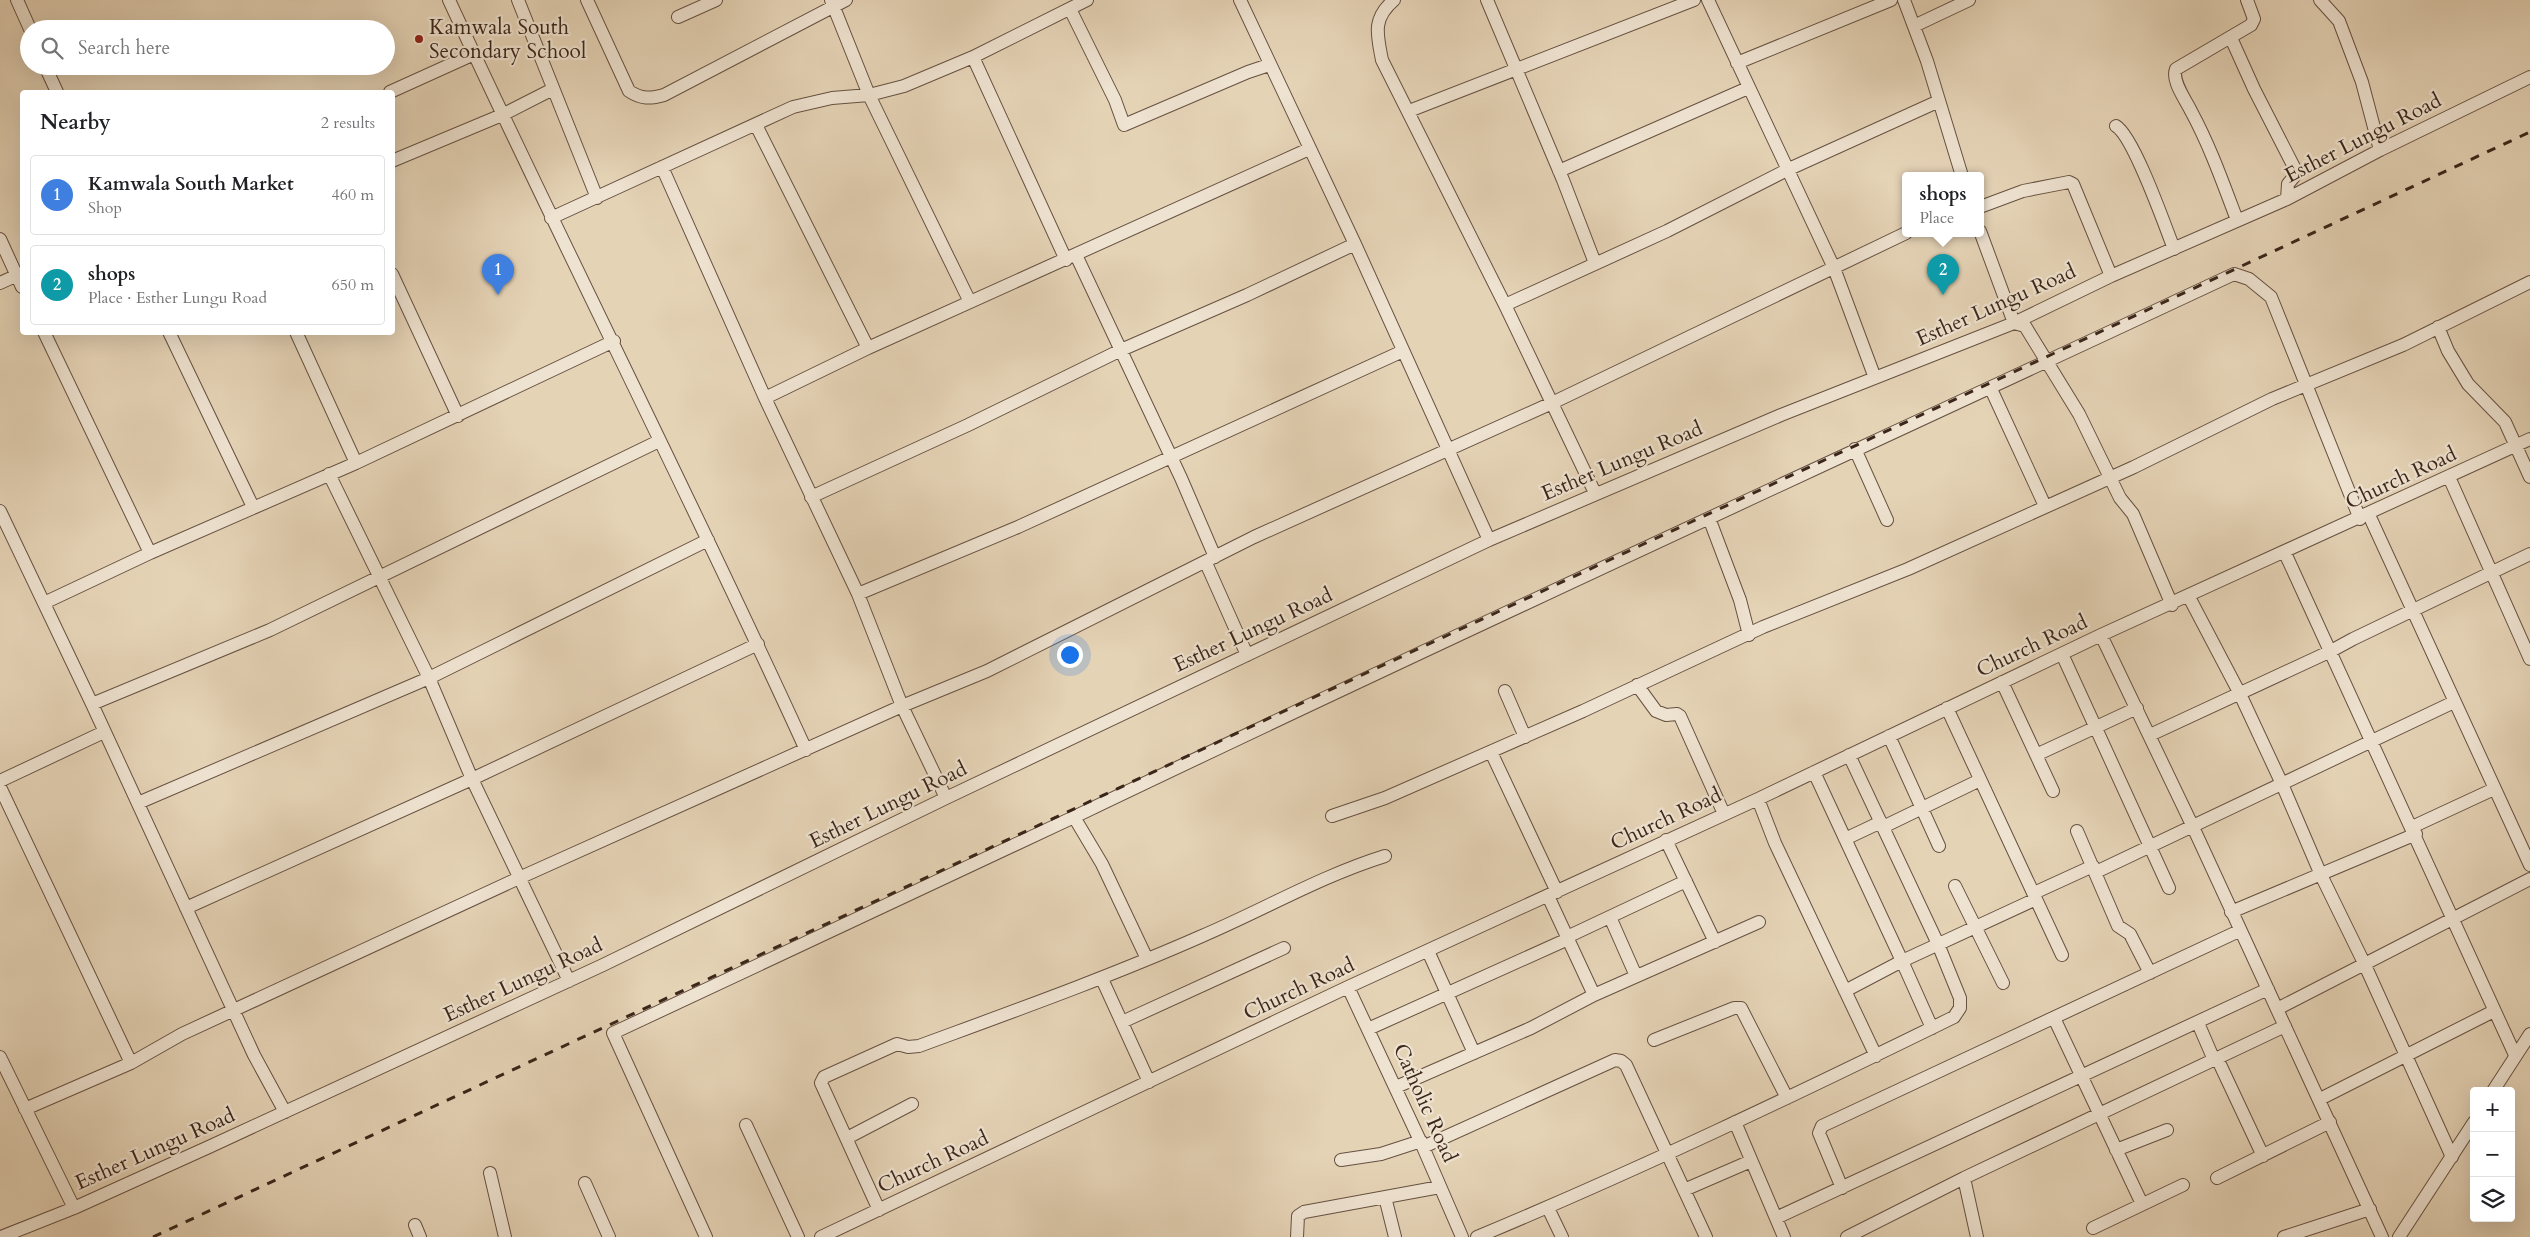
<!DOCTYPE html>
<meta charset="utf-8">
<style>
body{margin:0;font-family:Cardo,serif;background:#f2f2f2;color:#202124}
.controls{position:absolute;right:15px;bottom:15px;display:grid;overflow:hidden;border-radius:5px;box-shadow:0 5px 20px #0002}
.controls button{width:45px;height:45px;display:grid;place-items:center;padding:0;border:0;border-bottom:1px solid #e0e0e0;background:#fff;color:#202124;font:25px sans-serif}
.you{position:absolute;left:1069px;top:654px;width:18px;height:18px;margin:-12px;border:4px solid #fff;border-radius:50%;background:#1a73e8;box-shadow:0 0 0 8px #1a73e833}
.badge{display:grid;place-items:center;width:32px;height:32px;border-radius:50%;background:#8f2418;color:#fff;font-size:16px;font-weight:700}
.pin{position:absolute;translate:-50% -41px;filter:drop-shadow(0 1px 2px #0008)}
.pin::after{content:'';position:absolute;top:26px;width:18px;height:15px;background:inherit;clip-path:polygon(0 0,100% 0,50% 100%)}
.popup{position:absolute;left:1902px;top:172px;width:82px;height:65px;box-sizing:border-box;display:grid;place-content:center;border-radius:5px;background:#fff;filter:drop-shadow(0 1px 4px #0005);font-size:16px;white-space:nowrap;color:#757577}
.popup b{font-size:19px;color:#202124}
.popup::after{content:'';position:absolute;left:50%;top:100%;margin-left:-10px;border:10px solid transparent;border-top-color:#fff}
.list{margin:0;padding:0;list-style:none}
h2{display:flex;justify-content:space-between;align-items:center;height:65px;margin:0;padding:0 20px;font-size:21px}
h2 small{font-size:16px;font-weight:400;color:#757577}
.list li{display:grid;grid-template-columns:32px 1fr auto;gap:15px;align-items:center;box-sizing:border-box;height:80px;margin:0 10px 10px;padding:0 10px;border:1px solid #e0e0e0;border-radius:5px}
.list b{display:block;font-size:19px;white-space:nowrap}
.list p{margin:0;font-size:16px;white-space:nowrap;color:#757577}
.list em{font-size:16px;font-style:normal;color:#757577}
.icon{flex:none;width:28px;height:28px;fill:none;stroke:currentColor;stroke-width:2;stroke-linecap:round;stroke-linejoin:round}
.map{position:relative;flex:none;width:2530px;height:1237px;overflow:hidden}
.search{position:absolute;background:#fff;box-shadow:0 5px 20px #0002;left:20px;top:20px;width:375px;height:55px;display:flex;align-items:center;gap:12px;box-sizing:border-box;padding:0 18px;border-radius:28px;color:#757577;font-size:19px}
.panel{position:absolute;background:#fff;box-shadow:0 5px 20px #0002;left:20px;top:90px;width:375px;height:245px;border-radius:5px}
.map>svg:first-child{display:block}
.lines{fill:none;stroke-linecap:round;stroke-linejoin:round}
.minor-casing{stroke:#665141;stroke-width:14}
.minor{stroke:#eee2d0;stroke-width:12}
.rail{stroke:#3b261a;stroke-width:3;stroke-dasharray:9 9;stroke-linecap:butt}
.poi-dot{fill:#8f2418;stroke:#eee2d0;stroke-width:2}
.labels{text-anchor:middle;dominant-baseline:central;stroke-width:4.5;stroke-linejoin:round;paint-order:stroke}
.poi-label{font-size:21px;fill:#3b261a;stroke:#eee2d0;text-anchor:start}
.street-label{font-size:21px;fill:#3b261a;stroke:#eee2d0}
</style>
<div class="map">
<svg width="2530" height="1237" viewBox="0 0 2530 1237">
<rect width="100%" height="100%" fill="#e5d3b6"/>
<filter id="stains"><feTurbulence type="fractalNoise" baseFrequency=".004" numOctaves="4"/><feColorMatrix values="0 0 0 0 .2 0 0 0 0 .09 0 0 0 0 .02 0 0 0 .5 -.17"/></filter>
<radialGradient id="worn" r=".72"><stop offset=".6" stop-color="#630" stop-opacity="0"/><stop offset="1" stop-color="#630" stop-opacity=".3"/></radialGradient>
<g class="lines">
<g class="minor-casing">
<path id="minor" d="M17,0L30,29
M449,0C565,251 691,497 806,750
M518,0L597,198
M587,0L629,91C641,99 650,99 664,95L846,0
M831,0L869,95L970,302
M1240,0L1355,244L1489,540
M1394,0C1372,19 1377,34 1382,60L1505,305L1595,493
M1487,0L1563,180L1595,263
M1708,0L1834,268L1875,378
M1904,0L1927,61L1962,176
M2320,0L2339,21L2362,82L2380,150
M1070,9L1115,100L1124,125L1248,72L1269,65
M678,17L716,0
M1914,26L1969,0
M2231,38L2254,89L2297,173L2288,184L2287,199
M973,57L1066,260
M1737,63L1891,0
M45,66L57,92
M390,92L474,54
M1409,111L1694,0
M756,125L868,348
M2116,126C2134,137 2165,226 2174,249
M392,161L502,115L553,89
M662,167L765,398L858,594L902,706L946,798
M1559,171L1748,88
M1980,207L2023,191L2069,182L2073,184L2111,276
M551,218L793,107L832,98L869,95L904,86L973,57L1087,0
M2237,220C2223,183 2210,146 2191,111C2186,100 2171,81 2176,69L2251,25L2254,19L2247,0
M1980,231L2014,323L2025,326L2079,414L2120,498L2133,514L2172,605
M0,239L22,287
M1076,255L1181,478L1215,557
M392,274L458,416
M0,283L22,273
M1505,305L1667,231L1789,169L1939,101
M2438,327L2448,351L2468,384L2505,422L2530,477
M44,332L150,553
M169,332L253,507
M296,332L356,463
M1991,389L2045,506
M765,398L868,348L1309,149
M1855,449L1887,520
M329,474L429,678L472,779L569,981
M2449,477L2530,659
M811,497L968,425L1121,350L1247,295L1355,244
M0,511L92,704L254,1055L285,1112
M2369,515L2530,865
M1709,518L1740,600L1749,635
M2285,553L2515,1055
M1206,563L1247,655
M858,594L1018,527L1403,351
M2189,597L2240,694L2282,784L2321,875L2364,963L2452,1157
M44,603L150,553L356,463L614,341
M2101,635L2193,827L2382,1237
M2062,654L2169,888
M2002,682L2053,791
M1637,685L1656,711L1666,715L1677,714L1680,716L1724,814
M1505,691L1525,737
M92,704L270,630L659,441
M1947,708L2062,955
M2150,735L2331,651L2353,639L2530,554
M1889,736L1939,846
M1491,752L1557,892
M2036,755L2137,708
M1814,772L1902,961L2036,899
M0,781L104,732
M0,787L131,1063
M1758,799L1775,843L1876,1056
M138,803L429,678L708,540
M1332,816L1385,798L1583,711L1763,627L1908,569L2134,467L2272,399L2403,345L2530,282
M1883,827L1980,780
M2412,827L2494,789
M2077,831L2118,926L2130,934L2150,973
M1845,839L1881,822
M1666,840L1715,942
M2096,872L2454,702
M1955,886L2003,983
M2034,893L2093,866
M186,908L472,779L758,644
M2231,912L2416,834
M1610,917L1636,976
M1567,937L1686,881
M1428,951L1474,1053
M1147,959L1102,864L1074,817C1459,632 1847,455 2234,274L2249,279L2271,297L2360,519
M1102,979L1149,1082
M1348,987L1423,1147L1462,1237
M1845,991L1902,961L1932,1028
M1594,995L1759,922
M2277,1009L2530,879
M2054,1018L2142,1204
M1122,1022L1284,948
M2198,1023L2214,1060
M1368,1029L1568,939
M1654,1040L1734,1008H1741L1787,1098
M0,1057L74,1208
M2217,1058L2263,1156
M1396,1087L1531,1028L1594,995L1548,896
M2493,1091L2530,1034
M2320,1099L2494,1011
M25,1109L131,1063L182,1034L519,878L902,706L987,671L1254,537L1552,403L1906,233
M1735,1122L1784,1237
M746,1125L798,1237
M847,1138L912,1104
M1423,1147L1615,1060L1621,1061L1626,1065L1706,1237
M2116,1150L2167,1130
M1341,1160L1381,1154L1421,1141
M490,1173L505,1237
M1964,1178L1977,1237
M2217,1178L2330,1122
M585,1183L609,1237
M1842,1188L1819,1133L1822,1126L2239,931
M1684,1190L1751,1161
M1385,1197L1395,1237
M1548,1208L1562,1237
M879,1210L821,1083L824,1077L897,1044L908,1047L919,1046C1014,1011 1109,977 1202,936C1263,910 1321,876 1385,856
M1776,1218L2268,989
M415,1225L420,1237
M2093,1228L2183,1185
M1,1237L74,1208L211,1146L603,965L946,798L1489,540L1781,415L2014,323L2111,276L2287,199L2380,150L2530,77
M706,1237L613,1033L1074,817
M821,1237L1348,987L1758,799L2101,635L2530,439
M1297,1237L1298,1216L1304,1212L1440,1187
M1477,1237C1638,1170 1797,1094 1954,1017L1960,1008V998L1938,944L1849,755
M1847,1237L1964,1178L2285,1026
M2284,1237L2370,1209
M2399,1237L2474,1122"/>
</g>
<use href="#minor" class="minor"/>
<path class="rail" d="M153,1237L2530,132"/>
</g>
<circle class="poi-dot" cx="419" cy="39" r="5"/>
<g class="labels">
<g class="poi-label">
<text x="429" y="27">Kamwala South<tspan x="429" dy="24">Secondary School</tspan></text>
</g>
<g class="street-label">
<text transform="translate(2363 138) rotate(-27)">Esther Lungu Road</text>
<text transform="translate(1996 305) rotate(-24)">Esther Lungu Road</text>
<text transform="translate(1622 461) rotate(-23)">Esther Lungu Road</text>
<text transform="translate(2401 478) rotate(-25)">Church Road</text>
<text transform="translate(1253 630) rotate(-25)">Esther Lungu Road</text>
<text transform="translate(2032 646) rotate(-25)">Church Road</text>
<text transform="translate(888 805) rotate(-26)">Esther Lungu Road</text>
<text transform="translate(1666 819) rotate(-25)">Church Road</text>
<text transform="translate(523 980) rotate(-25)">Esther Lungu Road</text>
<text transform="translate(1299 989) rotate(-25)">Church Road</text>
<text transform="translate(1425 1103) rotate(66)">Catholic Road</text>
<text transform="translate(155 1149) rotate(-24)">Esther Lungu Road</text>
<text transform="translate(933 1162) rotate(-25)">Church Road</text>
</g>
</g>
<rect width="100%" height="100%" filter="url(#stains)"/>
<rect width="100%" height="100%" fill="url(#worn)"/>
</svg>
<div class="controls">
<button>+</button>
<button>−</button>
<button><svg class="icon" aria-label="layers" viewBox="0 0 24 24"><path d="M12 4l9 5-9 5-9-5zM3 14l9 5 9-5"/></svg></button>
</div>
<div class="you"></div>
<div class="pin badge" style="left:498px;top:295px;background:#3f7fe0">1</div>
<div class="pin badge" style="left:1943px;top:295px;background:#0f9aa8">2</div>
<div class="popup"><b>shops</b>Place</div>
<div class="search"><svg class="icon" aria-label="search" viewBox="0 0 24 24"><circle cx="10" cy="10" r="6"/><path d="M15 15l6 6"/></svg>Search here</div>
<section class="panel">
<h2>Nearby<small>2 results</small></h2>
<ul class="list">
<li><span class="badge" style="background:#3f7fe0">1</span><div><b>Kamwala South Market</b><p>Shop</p></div><em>460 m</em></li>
<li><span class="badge" style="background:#0f9aa8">2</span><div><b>shops</b><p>Place · Esther Lungu Road</p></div><em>650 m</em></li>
</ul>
</section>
</div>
